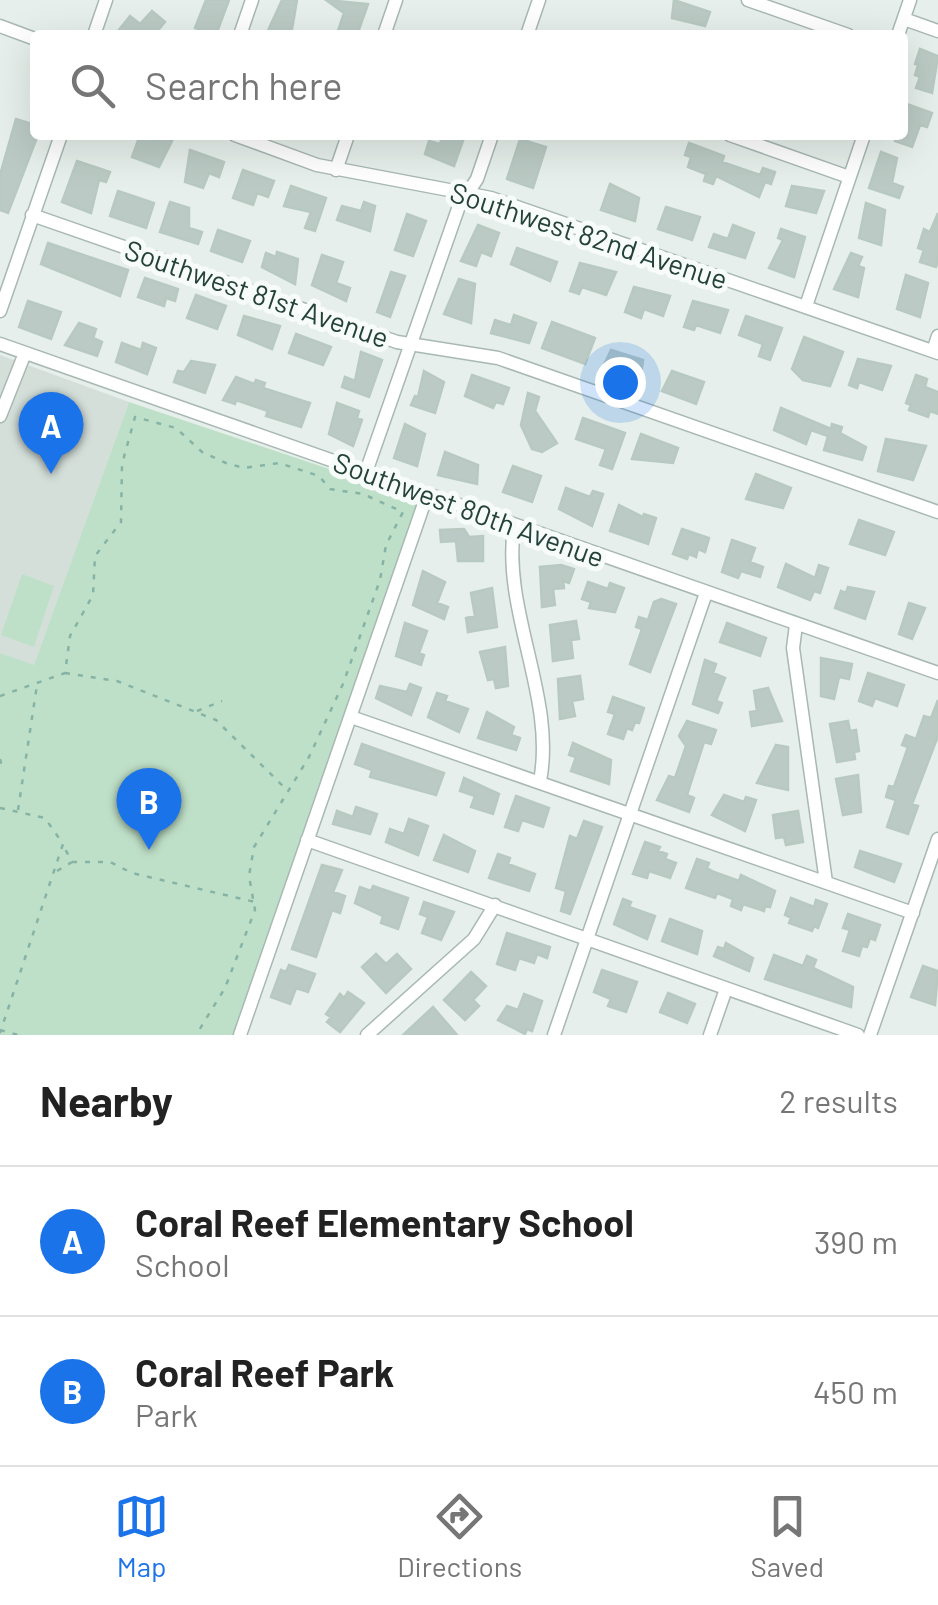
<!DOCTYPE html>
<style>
body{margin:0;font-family:Barlow,sans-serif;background:#f6f6f6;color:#222}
.you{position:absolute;left:620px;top:382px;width:35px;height:35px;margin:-25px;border:8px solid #fff;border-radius:50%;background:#1a73e8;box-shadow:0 0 0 15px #1a73e833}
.badge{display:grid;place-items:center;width:65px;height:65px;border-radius:50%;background:#1a73e8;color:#fff;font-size:32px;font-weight:700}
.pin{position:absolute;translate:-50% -82px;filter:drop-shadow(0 2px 5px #0008)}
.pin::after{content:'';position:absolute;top:52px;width:35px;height:30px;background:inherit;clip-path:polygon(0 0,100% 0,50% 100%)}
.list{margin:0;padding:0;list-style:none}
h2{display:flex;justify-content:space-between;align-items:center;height:130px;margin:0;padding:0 40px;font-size:42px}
h2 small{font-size:32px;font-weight:400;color:#767676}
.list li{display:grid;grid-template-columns:65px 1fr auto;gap:30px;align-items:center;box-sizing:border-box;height:150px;padding:0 40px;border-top:2px solid #e0e0e0}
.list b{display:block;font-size:38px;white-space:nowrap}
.list p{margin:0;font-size:32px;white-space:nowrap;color:#767676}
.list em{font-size:32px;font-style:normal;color:#767676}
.icon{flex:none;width:55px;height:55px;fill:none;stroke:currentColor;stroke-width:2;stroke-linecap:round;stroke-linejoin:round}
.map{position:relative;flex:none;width:938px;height:1035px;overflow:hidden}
.search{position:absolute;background:#fff;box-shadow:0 10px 40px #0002;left:30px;right:30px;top:30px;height:110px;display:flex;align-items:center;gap:25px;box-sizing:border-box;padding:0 35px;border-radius:10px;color:#767676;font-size:38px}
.sheet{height:430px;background:#fff}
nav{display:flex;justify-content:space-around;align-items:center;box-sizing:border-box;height:140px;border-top:2px solid #e0e0e0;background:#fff;font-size:28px;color:#767676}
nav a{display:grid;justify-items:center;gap:5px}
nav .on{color:#1a73e8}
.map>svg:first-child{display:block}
.built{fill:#d4dfda}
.green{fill:#bfe0c8}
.building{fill:#bbcac4;stroke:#b8c9c2;stroke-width:2.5}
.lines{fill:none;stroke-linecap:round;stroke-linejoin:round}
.minor-casing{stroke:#a8b8b2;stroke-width:15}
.path{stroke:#86b3a5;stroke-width:2.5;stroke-dasharray:5 8;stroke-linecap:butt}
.minor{stroke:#fff;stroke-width:12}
.labels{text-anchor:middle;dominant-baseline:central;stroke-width:10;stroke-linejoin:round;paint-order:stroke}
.street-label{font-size:28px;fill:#24423a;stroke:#f7fbf9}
</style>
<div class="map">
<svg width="938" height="1035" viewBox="0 0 938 1035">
<rect width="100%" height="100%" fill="#e6efeb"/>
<path class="built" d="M0,355L129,402L34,666L0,653Z"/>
<path class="green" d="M129,402L407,495L419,509L235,1035H0V653L34,665Z
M22,574L54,586L34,647L1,635Z"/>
<path class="building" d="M206,0H229L216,35L195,28Z
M282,0H297L291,35H266Z
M326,0L368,4L357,35L338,31L344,13Z
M674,0L710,12L705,26L672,18Z
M152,11L165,22L154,35H115L130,16L140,24Z
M920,49L938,56L932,93L916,88L920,77L915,75L918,65L915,64Z
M904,103L932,113L927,127L920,125L912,147L895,141L897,135H903Z
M16,119L35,125L38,135L8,213L0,210V175Z
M140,135L158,141L160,135H175L159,167L132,157Z
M443,135H465L454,166L425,154L429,141L440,144Z
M520,139L546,147L533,188L507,179Z
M689,143L724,156L722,162L760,175L763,168L775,172L771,184L765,182L759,197L716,176L713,184L704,181L706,174L688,167L691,157L685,155Z
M190,150L224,162L219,177L209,173L203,188L185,182Z
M881,152L897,158L892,183L903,187L899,198L869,188Z
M77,161L110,172L106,182L99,180L91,213L62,202Z
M243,170L274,181L268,197L257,193L253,205L233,198Z
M610,184L639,198L635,221L601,210Z
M291,186L326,198L315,231L305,228L311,212L284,206Z
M792,186L824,191L816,213L786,206Z
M118,191L154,203L146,228L110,216Z
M170,202L189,208V228L202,232L198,244L160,232Z
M364,202L375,206L370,231L337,220L342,206L361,211Z
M866,203L885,210L881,245L859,238Z
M666,207L700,217L692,240L658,229Z
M938,213V261L936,267L920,262L924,250L918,248L924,229L930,232Z
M407,214L426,221L413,256L395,250Z
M478,225L499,233L491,256L481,252L476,266L461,261Z
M733,225L754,233L745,258L709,247L714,234L728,239Z
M781,229L805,237L794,277L769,268L783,240L778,238Z
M218,230L250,241L242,262L211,251Z
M48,243L128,270L120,296L41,264Z
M517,248L557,262L550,281L511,264Z
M277,252L298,259L295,284L262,267L266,253L276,257Z
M851,253L862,257L858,266L864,268L858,297L834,289Z
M322,255L343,262L336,283L350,288L346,301L312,285Z
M580,263L616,272L606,295L582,287L579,294L570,291Z
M391,272L405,276L390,317L377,312Z
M906,275L928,283L920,317L897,309Z
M145,278L178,289L175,301L166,298L164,306L138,297Z
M459,279L475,284L471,323L444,314Z
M634,287L670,296L663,316L644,309L641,318L625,312Z
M196,295L226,306L217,329L187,318Z
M28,301L61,312L51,339L19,327Z
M693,301L728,310L720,333L696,325L694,330L684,327Z
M514,315L536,323L529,343L491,333L495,320L511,325Z
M244,316L280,326L272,349L238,335Z
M746,316L782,328L770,360L759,356L763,344L739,335Z
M552,322L595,338L585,364L542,348Z
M79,323L96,329L93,338L102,342L97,356L65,345Z
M296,334L331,347L323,365L289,353Z
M804,337L843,352L830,386L803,380L792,369Z
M122,343L141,350L143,343L156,348L147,374L116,362Z
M611,350L643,360L640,383L620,375L618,380L611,377L612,372L602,369Z
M361,352L382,360L369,397L342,387L345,377L355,381Z
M858,359L891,366L882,390L859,382L857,388L849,385Z
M191,361L215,365L205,393L174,382L178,371L184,372Z
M424,371L444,382L435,413L411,405L415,396L418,397Z
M672,371L704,382L696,404L662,391Z
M472,375L509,388L503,404L496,402L493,408L465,396Z
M916,375L927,379L925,387L938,392V414L930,411L928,417L909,410L911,405L906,403Z
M236,377L254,384L256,380L265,383L263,388L310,403L301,427L266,416L268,411L236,400L235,404L223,400Z
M528,393L539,397L535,411L557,443L542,452L532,449L521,425Z
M337,403L359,411L357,418L362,420L353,446L329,434Z
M781,408L831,429L832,424L842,427L840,433L866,447L862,460L824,450L828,436L811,430L806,444L774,430Z
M583,418L625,433L612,469L600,465L606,449L576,439Z
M405,424L425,434L417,466L394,458Z
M641,434L678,448L673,463L632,459Z
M886,439L926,446L913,480L878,471Z
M445,452L478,465L477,484L438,475Z
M513,466L541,476L532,502L503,492Z
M756,474L791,488L783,508L746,499Z
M566,488L590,497L593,491L603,494L592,526L559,509Z
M619,505L643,517L644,514L656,518L648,544L610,531Z
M859,520L894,532L885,555L850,544Z
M464,529L469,537L483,536V561H458L456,541L441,542L440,530Z
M682,529L709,538L705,552L698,549L696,557L689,554L687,559L673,554Z
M732,540L755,548L750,562L763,567L760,577L741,571L738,578L722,572Z
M786,564L815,578L819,565L828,568L820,593L814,591L810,600L778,587Z
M561,565L574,569L569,583L563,581L564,588L553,589L555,605L542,607L540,567Z
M423,571L445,582L437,603L448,607L444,619L413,605Z
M588,582L608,589L610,583L624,588L615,612L589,608L591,602L582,599Z
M848,587L874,592L865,619L835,608L841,591L846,593Z
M492,588L497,627L468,632L466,618L475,616L471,593Z
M661,599L676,604L650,672L630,664L642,629L636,627L639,617L648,620L654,602Z
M909,603L925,608L912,639L899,634Z
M576,621L579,639L571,640L573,658L553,661L550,625Z
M405,623L427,631L419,653L424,655L421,665L396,656Z
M727,623L766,638L760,656L720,642Z
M505,647L508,686L496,688L494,679L488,680L480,652Z
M821,658L852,664L849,679L839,677L834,699L821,696Z
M705,660L716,664L713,673L725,678L716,701L722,703L718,713L693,704Z
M868,673L904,685L897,706L875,698L872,706L859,701Z
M580,676L583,699L572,701L575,716L560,719L558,679Z
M410,684L421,688L411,715L376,698L380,686L407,692Z
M768,688L782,721L752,726L750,712L757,711L754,691Z
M437,693L447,696L445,701L468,709L459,732L428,717Z
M613,697L644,708L639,723L635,722L632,730L627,728L623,739L608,734L615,714L608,712Z
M938,700V736L912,804L918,806L908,834L887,827L896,800L886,797L889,786L894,787L908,747L902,745L906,735L916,739L924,716L931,718Z
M487,712L514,727L511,735L520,738L516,750L478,738Z
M687,721L716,730L711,744L704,742L687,795L694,798L689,812L657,800L669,776L675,778L686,746L679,736Z
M848,721L850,731L856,730L859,751L854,752L855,759L837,762L830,724Z
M573,743L611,760L609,784L571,771L576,757L569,755Z
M362,744L444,773L436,795L370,777L372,770L355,764Z
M776,745L788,747V790L757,783Z
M858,775L861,812L843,815L836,779Z
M464,778L499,794L493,814L471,807L475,796L460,791Z
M724,795L744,802L746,797L756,800L745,831L712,815Z
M516,796L549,808L543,827L522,820L518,831L505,827Z
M356,807L377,814L370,834L333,824L337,811L353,817Z
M798,811L803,842L786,845L784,837L776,838L773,815Z
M409,819L428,826L418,855L386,842L390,829L404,834Z
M584,821L602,827L570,914L561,911L566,891L556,888L570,836L577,839Z
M444,835L475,851L468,872L434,860Z
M645,842L660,847L658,851L667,854L665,859L676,863L670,878L649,871L647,878L633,874Z
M860,851L901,864L894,882L855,867Z
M498,854L510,858L508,864L535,874L529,891L489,878Z
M697,859L709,863L707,868L714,872L739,881L741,875L775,891L770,907L765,906L764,911L743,904L741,910L731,906L733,899L717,893L715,898L686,888Z
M322,865L342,870L333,892L345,896L340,913L332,910L316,957L292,949Z
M373,886L408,898L398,929L381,923L383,916L355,903L360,887L371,891Z
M791,898L814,907L816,900L827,904L818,928L814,926L812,931L789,923L791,918L785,915Z
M623,899L631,902L629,907L655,916L647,939L614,924Z
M424,902L454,912L441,940L422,933L428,917L420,914Z
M848,914L880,925L875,940L870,938L867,947L862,946L859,956L843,951L850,930L843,928Z
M670,919L702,931L697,954L662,941Z
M507,933L550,947L547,958L537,954L534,963L519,958L515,970L497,964Z
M726,943L753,958L749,971L714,956L718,947L724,949Z
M376,954L386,964L397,954L411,969L386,993L362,967Z
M774,955L803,966L807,956L816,960L813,968L853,987L851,1007L765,979Z
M289,965L315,974L308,992L296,988L290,1004L271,997L281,970L286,972Z
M923,966L938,971L935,1005L911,997Z
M602,970L637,982L626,1012L608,1006L611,999L594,992Z
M471,972L486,986L473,1000L479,1006L465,1020L444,1000Z
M348,992L364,1003L340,1032L327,1022L331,1017L326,1014L340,994L344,998Z
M668,993L695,1004L687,1023L660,1012Z
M524,994L542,1001L532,1031L527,1029L525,1034L498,1020L507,1006L518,1010Z
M433,1007L457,1035H403Z"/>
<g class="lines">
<g class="minor-casing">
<path id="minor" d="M748,0L848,35
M904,19L938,31
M0,26L35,39
M94,35L106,0
M240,35L252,0
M384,35L396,0
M527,35L539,0
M898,35L910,0
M235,135L317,165L491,198L938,353
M730,135L849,177
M336,170L348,135
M32,215L397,342L498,358L938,512
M806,306L864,135
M0,311L61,135
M0,344L938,673
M933,351L938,336
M0,416L25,353
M366,472L459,206L477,179L492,135
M514,527C502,612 556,697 540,781
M796,625L793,648L826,882
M351,717L913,913
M307,840L858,1035
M240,1035L427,495
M367,1035L474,939L495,905
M554,1035L706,593
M710,1035L726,989
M870,1035L938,839"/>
</g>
<path class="path" d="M65,673L117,681L216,720L287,790
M0,696L65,673L70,636L93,595L95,556L121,522L122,464L135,417L176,428L202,452L226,463L244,468L279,463L319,476L330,489L363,494L403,512L386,545L380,580L343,684L309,757L254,847L249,876L255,910L225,988L196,1035
M197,711L222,701
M0,759L2,768
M0,808L45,818L63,844L0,1033
M18,810L37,685
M72,862H110L132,873L255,902
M57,871L72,862L63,845
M0,1030L18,1035"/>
<use href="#minor" class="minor"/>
</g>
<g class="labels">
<g class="street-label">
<text transform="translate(589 235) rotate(18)">Southwest 82nd Avenue</text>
<text transform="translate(257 293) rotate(19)">Southwest 81st Avenue</text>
<text transform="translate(469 509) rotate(20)">Southwest 80th Avenue</text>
</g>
</g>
</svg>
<div class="you"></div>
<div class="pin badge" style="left:51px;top:474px">A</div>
<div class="pin badge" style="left:149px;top:850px">B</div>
<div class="search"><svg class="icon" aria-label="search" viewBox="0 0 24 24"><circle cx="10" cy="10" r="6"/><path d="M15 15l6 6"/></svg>Search here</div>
</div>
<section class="sheet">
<h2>Nearby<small>2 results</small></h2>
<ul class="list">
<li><span class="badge">A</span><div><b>Coral Reef Elementary School</b><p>School</p></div><em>390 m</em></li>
<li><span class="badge">B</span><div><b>Coral Reef Park</b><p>Park</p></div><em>450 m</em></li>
</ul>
</section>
<nav>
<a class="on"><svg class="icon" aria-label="map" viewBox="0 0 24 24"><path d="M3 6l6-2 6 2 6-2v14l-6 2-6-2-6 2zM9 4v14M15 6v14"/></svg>Map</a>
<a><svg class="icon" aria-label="directions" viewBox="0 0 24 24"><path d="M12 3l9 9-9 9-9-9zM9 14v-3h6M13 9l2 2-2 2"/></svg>Directions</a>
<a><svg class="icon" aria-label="saved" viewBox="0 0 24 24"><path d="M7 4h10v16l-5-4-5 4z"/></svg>Saved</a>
</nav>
